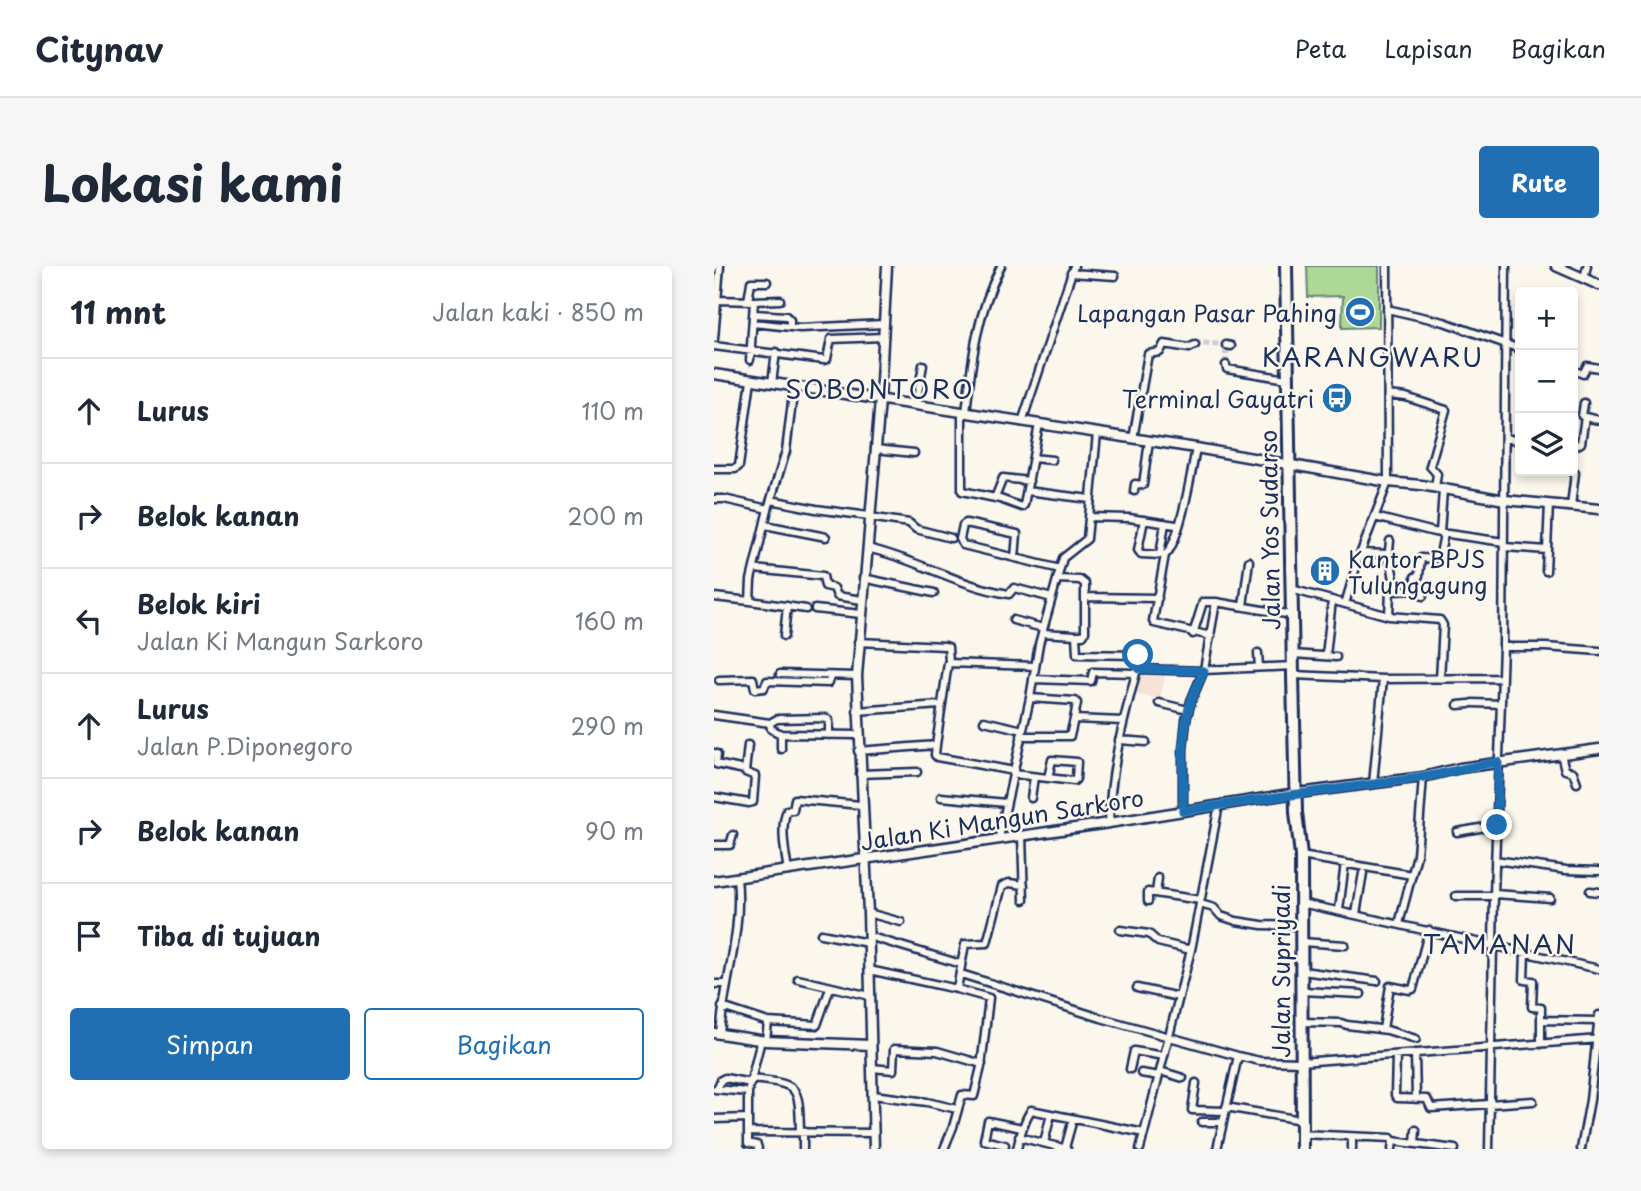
<!DOCTYPE html>
<html lang="id">
<meta charset="utf-8">
<style>
body{margin:0;font-family:"Playpen Sans",sans-serif;background:#f6f6f7;color:#1f2937}
.controls{position:absolute;right:21px;top:21px;display:grid;overflow:hidden;border-radius:7px;box-shadow:0 4px 10px #0003}
.controls button{width:63px;height:63px;display:grid;place-items:center;padding:0;border:0;border-bottom:2px solid #e0e1e3;background:#fff;color:#1f2937;font:35px sans-serif}
.stop{position:absolute;width:21px;height:21px;margin:-16px;border:5px solid #1f6fb2;border-radius:50%;background:#fff}
.stop.end{background:#1f6fb2;border-color:#fff;box-shadow:0 2px 7px #0008}
.list{margin:0;padding:0;list-style:none}
h2{display:flex;justify-content:space-between;align-items:center;height:91px;margin:0;padding:0 28px;font-size:30px}
h2 small{font-size:23px;font-weight:400;color:#747a83}
.list li{display:grid;grid-template-columns:46px 1fr auto;gap:21px;align-items:center;box-sizing:border-box;height:105px;padding:0 28px;border-top:2px solid #e0e1e3}
.list b{display:block;font-size:26px;white-space:nowrap}
.list p{margin:0;font-size:23px;white-space:nowrap;color:#747a83}
.list em{font-size:23px;font-style:normal;color:#747a83}
.actions{display:flex;gap:14px;padding:21px 28px}
.actions a{flex:1;padding:16px 0;border:2px solid #1f6fb2;border-radius:7px;text-align:center;font-size:24px;color:#1f6fb2}
.actions .main{background:#1f6fb2;color:#fff}
.icon{flex:none;width:38px;height:38px;fill:none;stroke:currentColor;stroke-width:2;stroke-linecap:round;stroke-linejoin:round}
.map{position:relative;flex:none;width:885px;height:883px;overflow:hidden;border-radius:7px}
header{display:flex;align-items:center;gap:42px;box-sizing:border-box;height:98px;padding:0 35px;background:#fff;border-bottom:2px solid #e0e1e3}
header strong{font-size:33px}
nav{display:flex;gap:38px;margin-inline-start:auto;font-size:24px}
.intro{display:flex;align-items:center;justify-content:space-between;box-sizing:border-box;height:168px;padding:0 42px}
h1{margin:0;font-size:49px}
.button{padding:18px 32px;border-radius:7px;background:#1f6fb2;color:#fff;font-size:24px;font-weight:700}
main{display:flex;gap:42px;padding:0 42px}
aside{flex:1;background:#fff;border-radius:7px;box-shadow:0 4px 10px #0003}
.map>svg:first-child{display:block}
.built{fill:#f6e2d6}
.green{fill:#add896;stroke:#64847a;stroke-width:2}
.lines{fill:none;stroke-linecap:round;stroke-linejoin:round}
.street-tunnel{stroke:#cecfd0;stroke-width:6;stroke-dasharray:6 3;stroke-linecap:butt}
.street-casing{stroke:#1b2f5e;stroke-width:11}
.secondary-casing{stroke:#1b2f5e;stroke-width:13}
.highway-casing{stroke:#1b2f5e;stroke-width:16}
.street{stroke:#fbf7ec;stroke-width:6}
.secondary{stroke:#fbf7ec;stroke-width:8}
.highway{stroke:#fbf7ec;stroke-width:10}
.route{stroke:#1f6fb2;stroke-width:9}
.labels{text-anchor:middle;dominant-baseline:central;stroke-width:5;stroke-linejoin:round;paint-order:stroke}
.poi-label{font-size:23px;fill:#1b2f5e;stroke:#fbf7ec;text-anchor:end}
.street-label{font-size:23px;fill:#1b2f5e;stroke:#fbf7ec}
.quarter-label{font-size:26px;letter-spacing:2px;fill:#1b2f5e;stroke:#fbf7ec}
</style>
<header>
<strong>Citynav</strong>
<nav><a>Peta</a><a>Lapisan</a><a>Bagikan</a></nav>
</header>
<div class="intro"><h1>Lokasi kami</h1><a class="button">Rute</a></div>
<main>
<aside>
<h2>11 mnt<small>Jalan kaki · 850 m</small></h2>
<ul class="list">
<li><svg class="icon" aria-label="ahead" viewBox="0 0 24 24"><path d="M12 20V5M6 11l6-6 6 6"/></svg><div><b>Lurus</b></div><em>110 m</em></li>
<li><svg class="icon" aria-label="right" viewBox="0 0 24 24"><path d="M7 20v-9h11M14 6l5 5-5 5"/></svg><div><b>Belok kanan</b></div><em>200 m</em></li>
<li><svg class="icon" aria-label="left" viewBox="0 0 24 24"><path d="M17 20v-9H6M10 6l-5 5 5 5"/></svg><div><b>Belok kiri</b><p>Jalan Ki Mangun Sarkoro</p></div><em>160 m</em></li>
<li><svg class="icon" aria-label="ahead" viewBox="0 0 24 24"><path d="M12 20V5M6 11l6-6 6 6"/></svg><div><b>Lurus</b><p>Jalan P.Diponegoro</p></div><em>290 m</em></li>
<li><svg class="icon" aria-label="right" viewBox="0 0 24 24"><path d="M7 20v-9h11M14 6l5 5-5 5"/></svg><div><b>Belok kanan</b></div><em>90 m</em></li>
<li><svg class="icon" aria-label="arrive" viewBox="0 0 24 24"><path d="M6 21V4h12l-3 4 3 4H6"/></svg><div><b>Tiba di tujuan</b></div></li>
</ul>
<div class="actions"><a class="main">Simpan</a><a>Bagikan</a></div>
</aside>
<div class="map">
<svg width="885" height="883" viewBox="0 0 885 883">
<rect width="100%" height="100%" fill="#fbf7ec"/>
<filter id="ink" filterUnits="userSpaceOnUse"><feTurbulence type="fractalNoise" baseFrequency=".0143" numOctaves="2"/><feDisplacementMap in="SourceGraphic" scale="14" xChannelSelector="R" yChannelSelector="G"/><feConvolveMatrix kernelMatrix="1 2 1 2 8 2 1 2 1" color-interpolation-filters="sRGB"/></filter>
<g filter="url(#ink)">
<path class="built" d="M425,404L452,405L446,433L418,428Z"/>
<path class="green" d="M593,0H665V61L628,62L629,30L594,31Z"/>
<g class="lines">
<path class="street-tunnel" d="M481,79L484,77L512,79V99"/>
<g class="street-casing">
<path id="street" d="M357,7L401,10
M870,12L873,0
M4,34L40,35L36,94
M34,35L37,16H53
M40,35L66,34
M673,43L730,56L806,83
M40,48L72,50L76,54V61
M39,57L86,62L170,58
M0,73L6,0
M512,79L517,80
M0,80L110,94L113,93L117,73L170,71
M512,99L513,103L573,113
M859,104L869,108L873,100L885,102
M58,117L62,86
M674,129L692,131L732,144L716,200L723,208L721,222
M202,138L209,99
M248,146V225L286,233L308,241L310,239L325,158
M252,147C258,93 262,50 287,0
M871,151L885,154
M308,156L360,0
M791,172L806,175
M419,173L434,88L446,86L450,78L475,82L481,79
M859,181L867,177L871,151L868,150L870,137
M482,182C478,203 466,278 451,289L439,355L440,357L497,370
M161,183L200,187
M319,192L338,194
M0,203H21L25,200L37,114
M313,225L376,233
M420,225L421,218L429,219L435,175
M281,232L289,212L315,215
M0,233H10L54,243
M57,234L102,243L155,250
M857,240L861,207
M155,251L195,257L202,263L237,272
M375,251L415,252L462,259
M661,251L720,266L790,276
M430,254L424,284L427,288L446,289L451,257
M51,259L112,271
M726,267L729,224
M676,275L674,295L677,296L680,314L676,316V325
M790,281L833,284L835,238
M153,282C203,293 244,320 295,328L300,322L338,332
M646,287L675,288
M301,292L303,268L252,257L249,259L246,273L249,279L346,303
M40,303L109,310L111,320L120,322L123,330L148,334
M832,305L833,284
M149,312L220,327
M343,313L366,314L371,318V366L369,369H362
M577,323L675,350L726,354L729,359L726,413
M701,324V311L705,310L707,292L725,293L730,268
M0,331L36,335L37,314L54,243L72,185L80,120
M372,331L444,332
M36,335L92,343
M631,338L645,291L674,216L673,0
M529,340L535,295
M101,343L147,348
M675,350L676,325L710,324L709,330
M299,354L329,362
M328,367L362,369L363,388L424,389L425,403
M479,368L489,336H502
M70,370L73,340
M144,376L231,380L234,381L235,396
M789,381H832L885,385
M544,387L545,401
M579,388L622,391
M612,390L618,334
M490,404L579,400
M66,408L143,410
M579,409L669,413L788,412
M319,413L377,415L379,406L422,407
M5,414L39,413L41,423L50,422L53,415L114,417L118,410
M316,432L361,435L363,437L360,453
M445,437L474,444
M759,437L787,438
M744,439L755,438
M143,445L226,439
M0,449L56,457L63,453L112,452L115,454V469
M270,455L309,464
M56,457L57,463L67,468L144,469
M307,470H356L360,453L409,455
M405,474L432,476
M222,479L234,397L321,400
M67,483V468
M144,485L222,479L221,489L223,491L300,505
M0,487L3,488L2,498L31,504
M847,488L851,504L859,506L863,517
M146,508L203,506
M299,508L360,515L362,513L363,496L338,494L334,512
M659,518L669,413
M0,531L35,537L39,536L41,510L31,506L34,479
M227,531L292,537
M317,532L320,511
M469,545V484L472,454L477,435L490,404L502,336L578,349
M395,557C396,506 409,456 422,407L425,403L490,405
M743,566L783,559
M308,569L310,634
M285,572L316,432L325,378L349,292L373,273L383,167
M0,579H16L19,569
M587,590L698,609
M781,594L852,604L885,605
M74,605C71,586 66,561 73,544H79L81,533L147,539
M876,625L885,626
M442,627L444,612
M780,628L836,632
M742,630H780
M434,635V626L486,634
M587,637L885,703
M486,638L500,642L507,650L522,655L548,659L587,660
M625,644L631,597
M154,647L187,656
M642,648L649,607
M685,658L703,589L709,511
M406,664L435,668L444,676L477,684
M107,668L154,677
M154,670L247,698
M587,676L631,679
M811,687L810,714L819,715L818,741L827,742V778
M155,704L243,723L275,732L267,801L260,830L248,829L239,861L230,883
M588,705L663,715
M247,708L387,752L524,790L546,795L587,796L885,773
M84,713L156,730
M0,718H12
M423,722L465,731
M243,723L251,678L273,677L288,620L295,617L310,619
M588,725L647,728
M8,741L54,756L103,759L116,722
M827,754L884,755
M587,756L627,757L633,759L673,764L702,773
M669,763L676,720L696,724L699,723L715,664
M6,768C10,716 29,664 23,612
M52,775L54,756
M701,787L702,833
M682,789L681,829L683,832L713,833L717,842L819,835
M158,802L179,804L180,783L223,785L268,798
M416,803L420,785L450,790
M446,805L469,812
M427,807L445,810
M38,813C85,818 85,819 86,865
M482,817L478,844L511,845
M1,823L34,826
M3,823L7,814L11,812L37,817
M159,829L213,836L243,843
M512,841L587,854
M0,853L34,852
M488,856H508
M34,866L160,867
M587,868L677,872L679,875
M305,871L353,883
M330,877L337,848
M701,877L702,864
M291,879L270,874L274,855L308,862
M351,882L359,853
M44,883L43,879L34,877V826L47,774
M89,883V865
M303,883C306,869 310,855 317,844L430,867
M426,883L477,684L505,539
M503,883L524,790
M638,883V871
M678,883L679,875L741,883
M775,883L780,628L789,381L792,0
M867,883L876,834L885,749"/>
</g>
<g class="secondary-casing">
<path id="secondary" d="M842,0L885,19
M0,108L482,182L674,216L707,219L791,234L885,243
M0,615L395,557L569,529L709,511L746,502L885,483
M0,767L52,775L157,779
M160,883L154,647L143,410L166,134L173,0"/>
</g>
<g class="highway-casing">
<path id="highway" d="M572,0L579,409L582,546L587,590L588,883"/>
</g>
<use href="#street" class="street"/>
<use href="#secondary" class="secondary"/>
<use href="#highway" class="highway"/>
</g>
</g>
<g class="lines" filter="url(#ink)">
<path class="route" d="M424,389L425,403L490,405C484,418 477,432 474,446C466,478 470,512 469,545C547,532 626,523 704,512C731,508 757,500 784,496L783,559"/>
</g>
<defs>
<g id="stadium-disc" transform="scale(1.575)"><circle r="9.5" fill="#1f6fb2" stroke="#fbf7ec"/><path d="M0-5a6.5 5 0 1 0 0 10a6.5 5 0 1 0 0-10ZM-3.5-1.8h7v3.6h-7Z" fill="#fff"/></g>
<g id="bus-disc" transform="scale(1.575)"><circle r="9.5" fill="#1f6fb2" stroke="#fbf7ec"/><path d="M-5-6H5V4H4V6H2V4H-2V6H-4V4H-5ZM-3.5-4V0h7V-4ZM-3.5 1.2v1.5H-2V1.2ZM2 1.2v1.5H3.5V1.2Z" fill="#fff"/></g>
<g id="building-disc" transform="scale(1.575)"><circle r="9.5" fill="#1f6fb2" stroke="#fbf7ec"/><path d="M-4-6H4V6H1V3H-1V6H-4ZM-2.5-4.3h1.7v1.8h-1.7ZM.8-4.3h1.7v1.8H.8ZM-2.5-1h1.7V.8h-1.7ZM.8-1h1.7V.8H.8Z" fill="#fff"/></g>
</defs>
<g fill-rule="evenodd">
<use href="#stadium-disc" x="646" y="46"/>
<use href="#bus-disc" x="623" y="132"/>
<use href="#building-disc" x="611" y="305"/>
</g>
<g class="labels">
<g class="poi-label">
<text x="623" y="46">Lapangan Pasar Pahing</text>
<text x="600" y="132">Terminal Gayatri</text>
<text x="634" y="292" text-anchor="start">Kantor BPJS<tspan x="634" dy="26">Tulungagung</tspan></text>
</g>
<g class="street-label">
<text transform="translate(555 264) rotate(-91)">Jalan Yos Sudarso</text>
<text transform="translate(288 553) rotate(-9)">Jalan Ki Mangun Sarkoro</text>
<text transform="translate(566 705) rotate(-90)">Jalan Supriyadi</text>
</g>
<g class="quarter-label">
<text x="659" y="90">KARANGWARU</text>
<text x="166" y="122">SOBONTORO</text>
<text x="786" y="677">TAMANAN</text>
</g>
</g>
</svg>
<div class="controls">
<button>+</button>
<button>−</button>
<button><svg class="icon" aria-label="layers" viewBox="0 0 24 24"><path d="M12 4l9 5-9 5-9-5zM3 14l9 5 9-5"/></svg></button>
</div>
<div class="stop" style="left:424px;top:389px"></div>
<div class="stop end" style="left:783px;top:559px"></div>
</div>
</main>
